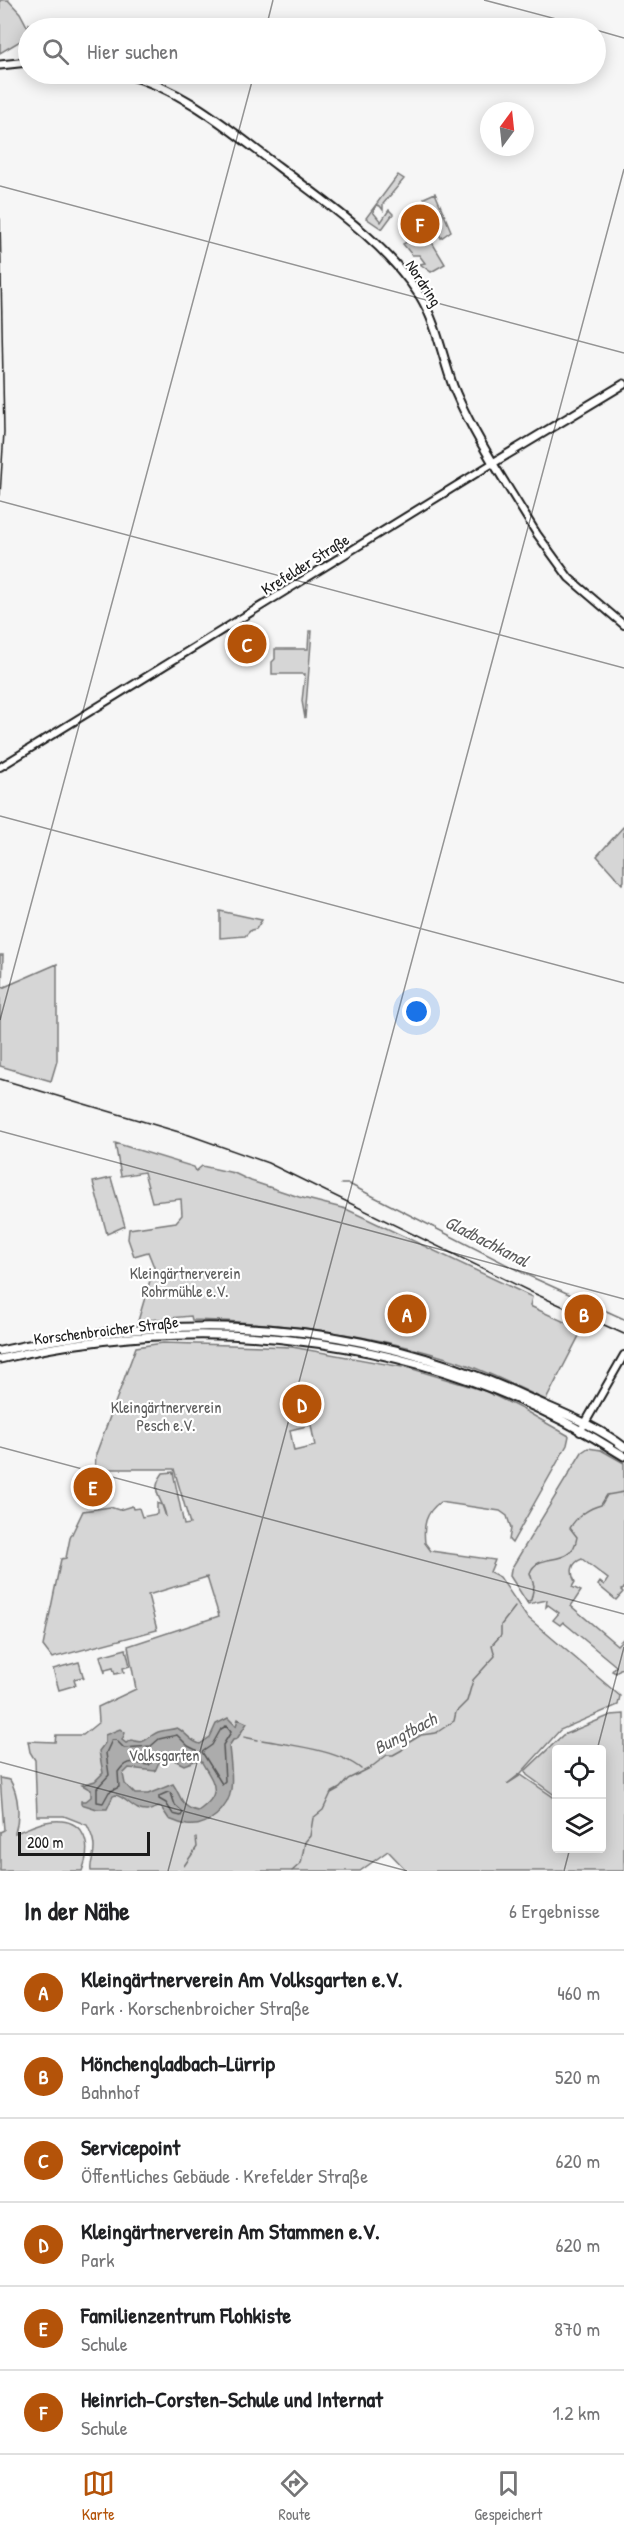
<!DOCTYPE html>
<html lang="de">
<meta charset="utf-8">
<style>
body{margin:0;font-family:"Patrick Hand",sans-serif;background:#f2f2f2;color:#202124}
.controls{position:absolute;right:18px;bottom:18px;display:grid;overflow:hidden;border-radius:6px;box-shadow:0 3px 15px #0003}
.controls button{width:54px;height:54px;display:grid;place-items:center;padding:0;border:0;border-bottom:2px solid #e0e0e0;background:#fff;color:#202124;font:30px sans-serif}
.compass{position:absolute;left:480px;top:102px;width:54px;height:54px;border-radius:50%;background:#fff;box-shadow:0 3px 15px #0003;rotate:15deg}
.scale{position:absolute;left:18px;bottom:15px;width:132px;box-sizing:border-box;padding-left:6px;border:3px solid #1c1c1c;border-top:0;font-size:16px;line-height:21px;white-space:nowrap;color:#1c1c1c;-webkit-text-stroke:4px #fff;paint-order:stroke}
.you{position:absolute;left:417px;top:1012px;width:21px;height:21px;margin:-15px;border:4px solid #fff;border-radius:50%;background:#1a73e8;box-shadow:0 0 0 9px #1a73e833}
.badge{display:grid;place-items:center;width:39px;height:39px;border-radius:50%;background:#b45309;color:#fff;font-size:20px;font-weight:700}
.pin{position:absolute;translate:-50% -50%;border:3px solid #fff;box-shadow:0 2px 6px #0006}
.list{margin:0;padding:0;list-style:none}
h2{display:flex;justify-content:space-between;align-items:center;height:78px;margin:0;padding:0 24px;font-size:26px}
h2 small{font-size:20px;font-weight:400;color:#757577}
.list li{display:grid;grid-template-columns:39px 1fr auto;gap:18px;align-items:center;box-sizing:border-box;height:84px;padding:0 24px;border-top:2px solid #e0e0e0}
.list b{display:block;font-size:22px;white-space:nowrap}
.list p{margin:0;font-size:20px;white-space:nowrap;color:#757577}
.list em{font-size:20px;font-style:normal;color:#757577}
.icon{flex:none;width:33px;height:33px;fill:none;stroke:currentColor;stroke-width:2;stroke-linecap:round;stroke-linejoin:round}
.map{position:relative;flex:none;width:624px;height:1871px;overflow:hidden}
.search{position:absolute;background:#fff;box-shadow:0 3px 15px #0003;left:18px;right:18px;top:18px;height:66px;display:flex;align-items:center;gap:15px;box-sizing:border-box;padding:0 21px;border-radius:33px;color:#757577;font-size:22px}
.sheet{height:582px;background:#fff}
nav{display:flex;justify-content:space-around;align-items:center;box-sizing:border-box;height:84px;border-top:2px solid #e0e0e0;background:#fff;font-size:16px;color:#757577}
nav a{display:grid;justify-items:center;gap:3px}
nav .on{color:#b45309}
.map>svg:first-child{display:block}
.green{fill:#d6d6d6;stroke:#797979;stroke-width:1.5;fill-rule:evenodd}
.water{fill:#acacac;stroke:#727272;stroke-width:1.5;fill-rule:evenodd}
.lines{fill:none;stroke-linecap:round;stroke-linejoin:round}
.shore{stroke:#565656;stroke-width:1.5}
.stream{stroke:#727272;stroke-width:1.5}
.secondary-casing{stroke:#1c1c1c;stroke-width:10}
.primary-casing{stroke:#1c1c1c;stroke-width:11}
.secondary{stroke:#fff;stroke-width:6}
.primary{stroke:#fff;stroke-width:7}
.rail{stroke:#1c1c1c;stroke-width:1.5}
.ticks{fill:none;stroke:#1c1c1c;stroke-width:1.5;stroke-opacity:0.45}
.labels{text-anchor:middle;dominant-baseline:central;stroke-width:4.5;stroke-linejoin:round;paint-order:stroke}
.street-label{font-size:16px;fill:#1c1c1c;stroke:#fff}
.park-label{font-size:16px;fill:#5d5d5d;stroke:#fff}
.water-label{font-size:18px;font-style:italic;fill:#5d5d5d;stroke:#fff}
</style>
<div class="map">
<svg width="624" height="1871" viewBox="0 0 624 1871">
<rect width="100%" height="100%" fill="#f6f6f6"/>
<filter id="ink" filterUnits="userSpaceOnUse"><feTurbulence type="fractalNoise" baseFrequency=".0167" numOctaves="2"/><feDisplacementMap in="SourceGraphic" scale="12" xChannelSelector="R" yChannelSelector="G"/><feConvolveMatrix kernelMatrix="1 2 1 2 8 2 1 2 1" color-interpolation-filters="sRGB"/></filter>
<g filter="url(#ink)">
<path class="green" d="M0,0H8L20,13L28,28L29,24L32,28L28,29L22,40L0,53Z
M398,175L404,179L383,204V210L380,206L376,205L373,212L381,222L389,210L393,214L382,229L366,218Z
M435,193L451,231L441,238L424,198Z
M422,234H427L445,264L431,272L420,264L425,263L419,255H412L403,244L412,239L421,238Z
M309,631H312L305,718L302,701L305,674H272V662L275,659V649H308Z
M624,826V881L622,884L597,856Z
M220,911L262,920L256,929L251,930L245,936L220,938Z
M0,955H3L2,988L57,964V1061L51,1081L0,1066Z
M115,1143L194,1167L196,1171L202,1166L234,1173L251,1181L299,1197L346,1209L532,1297L530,1306L582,1330L546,1400C515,1386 485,1370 453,1360C368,1333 280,1322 192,1320L191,1316L138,1321L154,1267L148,1252L134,1256L128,1239L129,1229L176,1222L182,1215L181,1199L152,1202L144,1172L121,1176Z
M111,1178L125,1226L107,1234L93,1182Z
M163,1343L292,1347L402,1367L403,1366L485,1391L522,1409L569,1436L567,1445L512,1543L509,1540L511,1528L507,1516L500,1511L440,1502C425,1513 423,1526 425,1543L431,1551L495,1560L490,1572L500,1577L526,1616L620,1696L618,1705L560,1730L521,1773L507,1784L521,1775L556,1799V1848H602V1750H556V1796L527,1775L525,1771L563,1735L611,1715L624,1714V1871H407L388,1851L360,1871H91C90,1864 92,1862 93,1856C96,1844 92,1835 87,1825L64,1816H37L35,1760L30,1752L28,1741L55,1742L56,1735H83L99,1722L98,1707L136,1689L128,1646L219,1616L207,1577L148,1595L157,1630L52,1658L43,1646L61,1559L66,1558L70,1538L83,1511L110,1507L119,1510L132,1506L133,1509L139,1508L142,1517L157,1514V1503L162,1505L166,1517C164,1498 148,1494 163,1473L173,1472L184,1525L190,1524L174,1469H95L96,1454L136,1347ZM311,1425L315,1446L294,1451L290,1430Z
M588,1448L601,1450L624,1463V1589L621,1590L623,1592L616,1600L598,1585L600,1582L604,1585L608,1579L582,1559C571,1563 570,1572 575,1582L572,1587L581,1591L571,1606L617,1645L624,1638V1668L620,1669L616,1673L612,1671L616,1666L563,1622L560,1625L553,1620L559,1613L548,1605L546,1607L547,1600L528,1604L510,1576L511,1569L582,1452Z
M126,1649L130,1666L123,1668L124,1672L115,1674L113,1668L105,1670V1673L100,1656Z
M79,1662L84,1679L82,1677L74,1679L76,1685L59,1690L53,1669Z
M0,1778L10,1780C19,1795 20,1817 15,1833C25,1830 35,1824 46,1822C82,1815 94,1841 82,1871H0V1832L4,1830Z"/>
<path class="water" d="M228,1718L236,1726L238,1719L247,1723L237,1739L233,1740L229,1746C230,1759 233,1775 231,1789C229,1808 208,1828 187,1825C181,1824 175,1821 169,1819L161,1807C155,1807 153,1810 147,1811C135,1812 127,1798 116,1795L113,1796L107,1809H97L81,1804V1801H86L91,1797V1790L82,1785L95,1781L103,1773L99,1751L105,1743V1735L120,1729L125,1733L122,1740L126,1743L132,1740C145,1745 146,1738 156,1733C162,1730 171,1730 177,1728C187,1733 189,1741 200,1744L210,1737L216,1724ZM172,1759L184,1765L200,1759C212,1781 226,1792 198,1811C180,1807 182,1797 173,1784L148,1794H135L125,1784L123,1774L129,1768L155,1771L160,1760Z"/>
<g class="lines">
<path class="shore" d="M226,1726L231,1732L223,1745L225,1781L222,1784L202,1752L212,1745L221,1729Z
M177,1735L188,1746L196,1750V1754L185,1759L173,1753L159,1754L149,1765C134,1764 128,1757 118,1772L119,1787L109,1792L103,1803L97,1802V1788L109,1775L106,1753L112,1740H116L124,1748L151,1746L159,1739Z
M168,1792L171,1793L175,1805L183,1812L181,1816L173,1814L166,1803L159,1799V1796Z"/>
<path class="stream" d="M341,1184H349L527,1275L624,1319
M527,1602L531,1600L534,1586L530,1573C538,1550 572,1570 577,1537L570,1528C576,1517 589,1508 601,1505L607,1495L624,1492
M244,1737L258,1740
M262,1740C290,1745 339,1750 361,1769
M184,1866L197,1847L196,1838
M292,1871L301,1863L305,1842L310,1836L313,1818L323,1810L331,1793L340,1788L348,1779L370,1768L387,1755H393L402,1750L408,1743L421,1735L436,1733L454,1721L456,1712L467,1701L473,1680L495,1656L492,1645L501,1635V1625L515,1607"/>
<g class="secondary-casing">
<path id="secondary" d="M0,767L493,463L537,534L569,578L624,625
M580,1432L624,1355"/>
</g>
<g class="primary-casing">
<path id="primary" d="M0,65L28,62
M124,74C184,89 231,131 279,167C329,205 386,243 420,296C437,324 442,356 453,386C464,414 478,438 493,463L624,384
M0,1351C184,1310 359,1318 531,1399C562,1413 597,1426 624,1447
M0,1359C213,1308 438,1337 624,1456"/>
</g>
<use href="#secondary" class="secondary"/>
<use href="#primary" class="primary"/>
<path class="rail" d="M0,219L4,432L0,495
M0,1079L189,1135L268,1163L531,1292L624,1334"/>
</g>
</g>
<path class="ticks" d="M484,0L590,28M266,28L273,0M596,30L624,38M0,186L624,353M0,501L624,668M0,816L624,983M0,1020L254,74M0,1131L624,1299M0,1447L624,1614M597,1750L624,1647M0,1762L407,1871M168,1871L624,169M564,1871L570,1848"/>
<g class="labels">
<g class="street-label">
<text transform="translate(424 283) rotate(57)">Nordring</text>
<text transform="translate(305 564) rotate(-32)">Krefelder Straße</text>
<text transform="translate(106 1330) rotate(-7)">Korschenbroicher Straße</text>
</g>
<g class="park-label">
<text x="185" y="1273">Kleingärtnerverein<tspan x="185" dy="18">Rohrmühle e.V.</tspan></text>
<text x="166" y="1407">Kleingärtnerverein<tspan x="166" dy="18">Pesch e.V.</tspan></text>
<text x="164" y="1755">Volksgarten</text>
</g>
<g class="water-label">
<text transform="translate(487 1241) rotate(27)">Gladbachkanal</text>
<text transform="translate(405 1733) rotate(-28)">Bungtbach</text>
</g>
</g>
</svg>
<div class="controls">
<button><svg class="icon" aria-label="locate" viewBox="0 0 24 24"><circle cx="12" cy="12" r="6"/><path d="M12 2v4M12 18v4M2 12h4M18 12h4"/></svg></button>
<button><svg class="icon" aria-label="layers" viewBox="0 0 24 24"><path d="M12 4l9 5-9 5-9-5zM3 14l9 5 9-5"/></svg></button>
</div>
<svg class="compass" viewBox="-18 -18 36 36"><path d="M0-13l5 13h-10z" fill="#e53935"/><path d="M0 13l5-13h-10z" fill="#757577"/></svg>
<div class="scale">200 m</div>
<div class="you"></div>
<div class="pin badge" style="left:407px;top:1314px">A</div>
<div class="pin badge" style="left:584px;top:1314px">B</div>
<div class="pin badge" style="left:247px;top:644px">C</div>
<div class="pin badge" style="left:302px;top:1404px">D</div>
<div class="pin badge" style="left:93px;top:1487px">E</div>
<div class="pin badge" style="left:420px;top:224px">F</div>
<div class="search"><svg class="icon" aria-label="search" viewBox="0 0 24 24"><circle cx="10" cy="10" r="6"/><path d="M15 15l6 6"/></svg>Hier suchen</div>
</div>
<section class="sheet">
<h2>In der Nähe<small>6 Ergebnisse</small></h2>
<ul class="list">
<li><span class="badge">A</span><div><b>Kleingärtnerverein Am Volksgarten e.V.</b><p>Park · Korschenbroicher Straße</p></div><em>460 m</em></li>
<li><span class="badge">B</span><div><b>Mönchengladbach-Lürrip</b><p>Bahnhof</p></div><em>520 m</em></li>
<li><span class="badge">C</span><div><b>Servicepoint</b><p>Öffentliches Gebäude · Krefelder Straße</p></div><em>620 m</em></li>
<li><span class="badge">D</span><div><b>Kleingärtnerverein Am Stammen e.V.</b><p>Park</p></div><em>620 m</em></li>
<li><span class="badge">E</span><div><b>Familienzentrum Flohkiste</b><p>Schule</p></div><em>870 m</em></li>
<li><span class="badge">F</span><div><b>Heinrich-Corsten-Schule und Internat</b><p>Schule</p></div><em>1.2 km</em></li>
</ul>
</section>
<nav>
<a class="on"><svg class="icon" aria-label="map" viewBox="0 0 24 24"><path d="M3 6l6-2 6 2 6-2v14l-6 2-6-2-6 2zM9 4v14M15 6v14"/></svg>Karte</a>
<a><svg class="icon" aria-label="directions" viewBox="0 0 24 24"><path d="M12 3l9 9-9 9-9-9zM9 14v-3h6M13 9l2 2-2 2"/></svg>Route</a>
<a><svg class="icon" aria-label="saved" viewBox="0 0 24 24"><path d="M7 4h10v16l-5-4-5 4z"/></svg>Gespeichert</a>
</nav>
